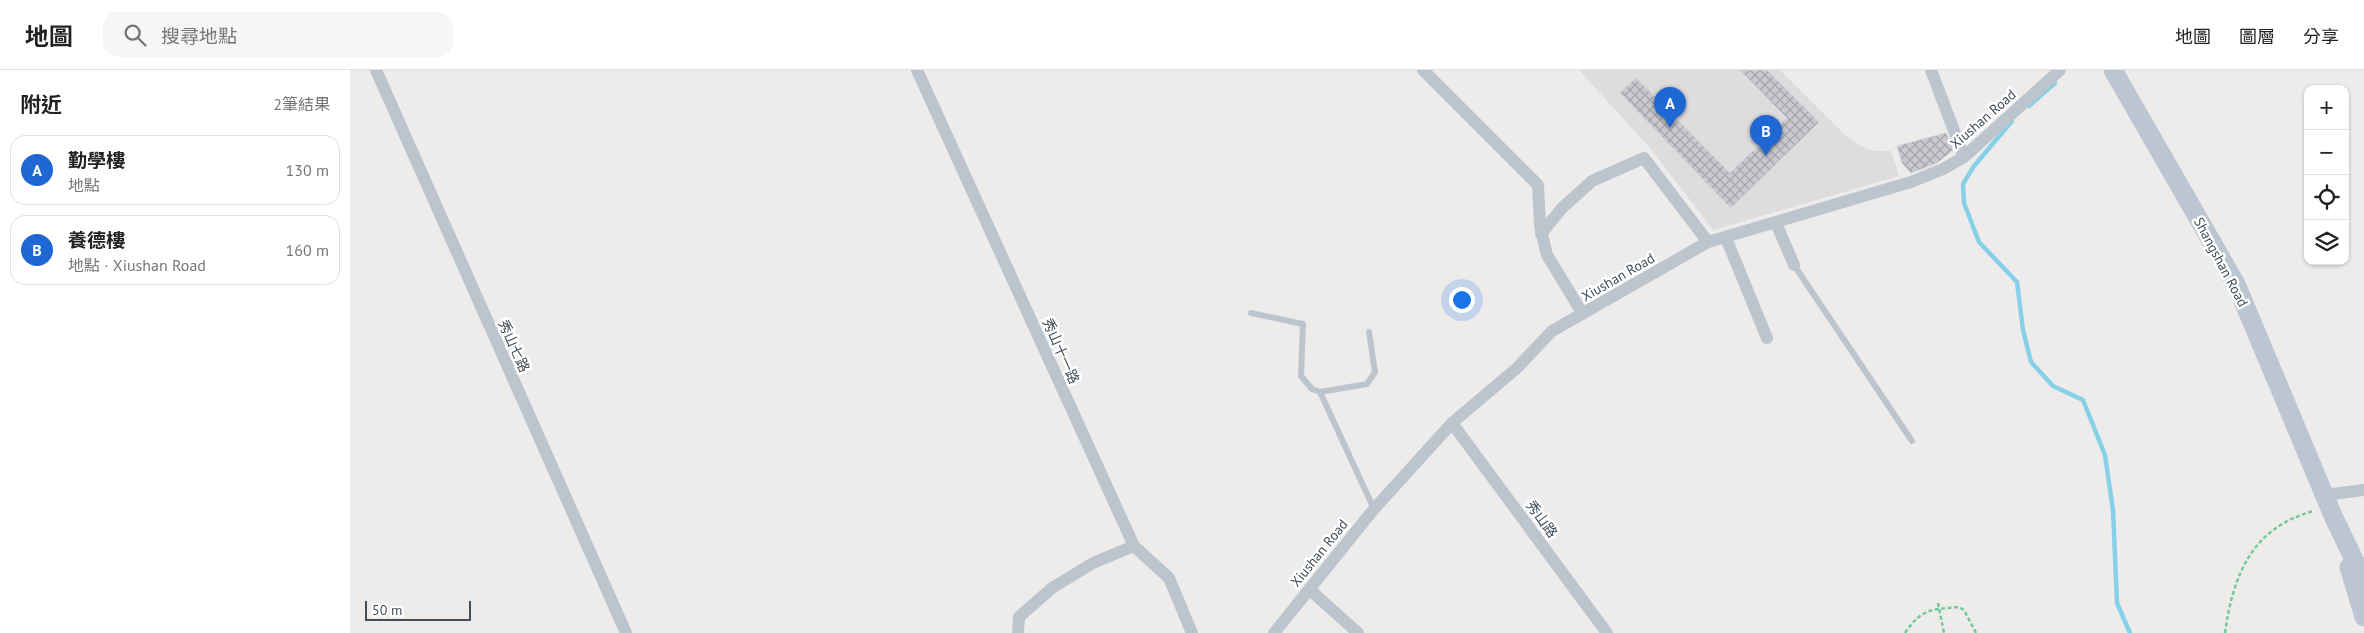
<!DOCTYPE html>
<html lang="zh-TW">
<meta charset="utf-8">
<style>
body{margin:0;font-family:"PT Sans","Noto Sans TC",sans-serif;background:#f6f6f6;color:#222}
.controls{position:absolute;right:15px;top:15px;display:grid;overflow:hidden;border-radius:10px;box-shadow:0 1px 4px #0004}
.controls button{width:45px;height:45px;display:grid;place-items:center;padding:0;border:0;border-bottom:1px solid #e0e0e0;background:#fff;color:#222;font:25px sans-serif}
.scale{position:absolute;left:15px;bottom:12px;width:106px;box-sizing:border-box;padding-left:5px;border:2px solid #444e58;border-top:0;font-size:14px;line-height:18px;white-space:nowrap;color:#444e58;-webkit-text-stroke:4px #fff;paint-order:stroke}
.you{position:absolute;left:1111px;top:229px;width:18px;height:18px;margin:-12px;border:4px solid #fff;border-radius:50%;background:#1a73e8;box-shadow:0 0 0 8px #1a73e833}
.badge{display:grid;place-items:center;width:32px;height:32px;border-radius:50%;background:#1f68d4;color:#fff;font-size:16px;font-weight:700}
.pin{position:absolute;translate:-50% -41px;filter:drop-shadow(0 1px 2px #0008)}
.pin::after{content:'';position:absolute;top:26px;width:18px;height:15px;background:inherit;clip-path:polygon(0 0,100% 0,50% 100%)}
.list{margin:0;padding:0;list-style:none}
h2{display:flex;justify-content:space-between;align-items:center;height:65px;margin:0;padding:0 20px;font-size:21px}
h2 small{font-size:16px;font-weight:400;color:#767676}
.list li{display:grid;grid-template-columns:32px 1fr auto;gap:15px;align-items:center;box-sizing:border-box;height:70px;margin:0 10px 10px;padding:0 10px;border:1px solid #e0e0e0;border-radius:15px}
.list b{display:block;font-size:19px;white-space:nowrap}
.list p{margin:0;font-size:16px;white-space:nowrap;color:#767676}
.list em{font-size:16px;font-style:normal;color:#767676}
.icon{flex:none;width:28px;height:28px;fill:none;stroke:currentColor;stroke-width:2;stroke-linecap:round;stroke-linejoin:round}
.map{position:relative;flex:none;width:2014px;height:563px;overflow:hidden}
header{display:flex;align-items:center;gap:30px;box-sizing:border-box;height:70px;padding:0 25px;background:#fff;border-bottom:1px solid #e0e0e0}
header strong{font-size:24px}
nav{display:flex;gap:28px;margin-inline-start:auto;font-size:18px}
.search{width:350px;height:45px;background:#f6f6f6;display:flex;align-items:center;gap:12px;box-sizing:border-box;padding:0 18px;border-radius:15px;color:#767676;font-size:19px}
main{display:flex}
aside{flex:1;background:#fff}
.map>svg:first-child{display:block}
.education{fill:#dfdcdd}
.lines{fill:none;stroke-linecap:round;stroke-linejoin:round}
.stream{stroke:#87d1e8;stroke-width:4.5}
.building{fill:url(#building-cross-hatch);stroke:#cfd1d7}
.path{stroke:#73c8a1;stroke-width:2.5;stroke-dasharray:4 2.5;stroke-linecap:butt}
.lane{stroke:#bcc5ce;stroke-width:6}
.street{stroke:#bcc5ce;stroke-width:12}
.secondary{stroke:#bcc6d2;stroke-width:19}
.labels{text-anchor:middle;dominant-baseline:central;stroke-width:5;stroke-linejoin:round;paint-order:stroke}
.street-label{font-size:14px;fill:#444e58;stroke:#fff}
</style>
<header>
<strong>地圖</strong>
<div class="search"><svg class="icon" aria-label="search" viewBox="0 0 24 24"><circle cx="10" cy="10" r="6"/><path d="M15 15l6 6"/></svg>搜尋地點</div>
<nav><a>地圖</a><a>圖層</a><a>分享</a></nav>
</header>
<main>
<aside>
<h2>附近<small>2筆結果</small></h2>
<ul class="list">
<li><span class="badge">A</span><div><b>勤學樓</b><p>地點</p></div><em>130 m</em></li>
<li><span class="badge">B</span><div><b>養德樓</b><p>地點 · Xiushan Road</p></div><em>160 m</em></li>
</ul>
</aside>
<div class="map">
<svg width="2014" height="563" viewBox="0 0 2014 563">
<defs>
<pattern id="building-cross-hatch" width="8" height="8" patternUnits="userSpaceOnUse" patternTransform="scale(1.25)"><rect width="8" height="8" fill="#c8cad0"/><path d="M0 0l8 8M0 8l8-8" fill="none" stroke="#a4a6ac"/></pattern>
</defs>
<rect width="100%" height="100%" fill="#eeebeb"/>
<path class="education" d="M1229,0H1430L1496,66L1509,75L1524,81H1541L1549,106L1363,160L1300,78Z"/>
<g class="lines">
<path class="stream" d="M1679,36L1705,13
M1662,51L1624,96L1613,114L1614,133L1629,172L1667,212L1673,260L1681,292L1703,316L1733,330L1755,385L1763,440L1767,533L1780,563"/>
</g>
<path class="building" d="M1390,0H1417L1469,52L1381,138L1270,23L1286,8L1380,103L1437,48Z
M1596,63L1603,80L1587,93L1561,103L1552,93L1547,76Z"/>
<g class="lines">
<path class="path" d="M1588,533L1594,563
M1555,563C1572,538 1580,540 1609,537L1614,540L1626,563
M1875,563C1883,505 1902,457 1964,441"/>
<path class="lane" d="M1444,195L1562,371
M901,243L953,254L951,306L962,319L970,322L1024,439
M970,322L1017,314L1025,302L1019,262"/>
<path class="street" d="M26,0L276,563
M567,0L784,476L819,508L842,563
M1073,0L1188,115L1190,156L1197,185L1233,244
M1581,0L1614,87
M1426,153L1444,195
M1191,164L1212,138L1242,111L1294,88L1358,172
M1376,168L1417,268
M1102,353L1257,563
M1974,425L2014,420
M959,519L1008,563
M668,563L669,547L702,518L743,493L784,476
M924,563L1024,439L1102,353L1167,298L1202,261L1358,172L1561,112L1593,99L1614,87L1710,0"/>
<path class="secondary" d="M1763,0L1886,214L1984,448L2014,510
M1999,497L2014,547"/>
</g>
<g class="labels">
<g class="street-label">
<text transform="translate(1633 49) rotate(-41)">Xiushan Road</text>
<text transform="translate(1871 192) rotate(62)">Shangshan Road</text>
<text transform="translate(1268 207) rotate(-30)">Xiushan Road</text>
<text transform="translate(164 276) rotate(66)">秀山七路</text>
<text transform="translate(711 281) rotate(66)">秀山十一路</text>
<text transform="translate(1192 449) rotate(54)">秀山路</text>
<text transform="translate(969 483) rotate(-51)">Xiushan Road</text>
</g>
</g>
</svg>
<div class="controls">
<button>+</button>
<button>−</button>
<button><svg class="icon" aria-label="locate" viewBox="0 0 24 24"><circle cx="12" cy="12" r="6"/><path d="M12 2v4M12 18v4M2 12h4M18 12h4"/></svg></button>
<button><svg class="icon" aria-label="layers" viewBox="0 0 24 24"><path d="M12 4l9 5-9 5-9-5zM3 14l9 5 9-5"/></svg></button>
</div>
<div class="scale">50 m</div>
<div class="you"></div>
<div class="pin badge" style="left:1320px;top:58px">A</div>
<div class="pin badge" style="left:1416px;top:86px">B</div>
</div>
</main>
